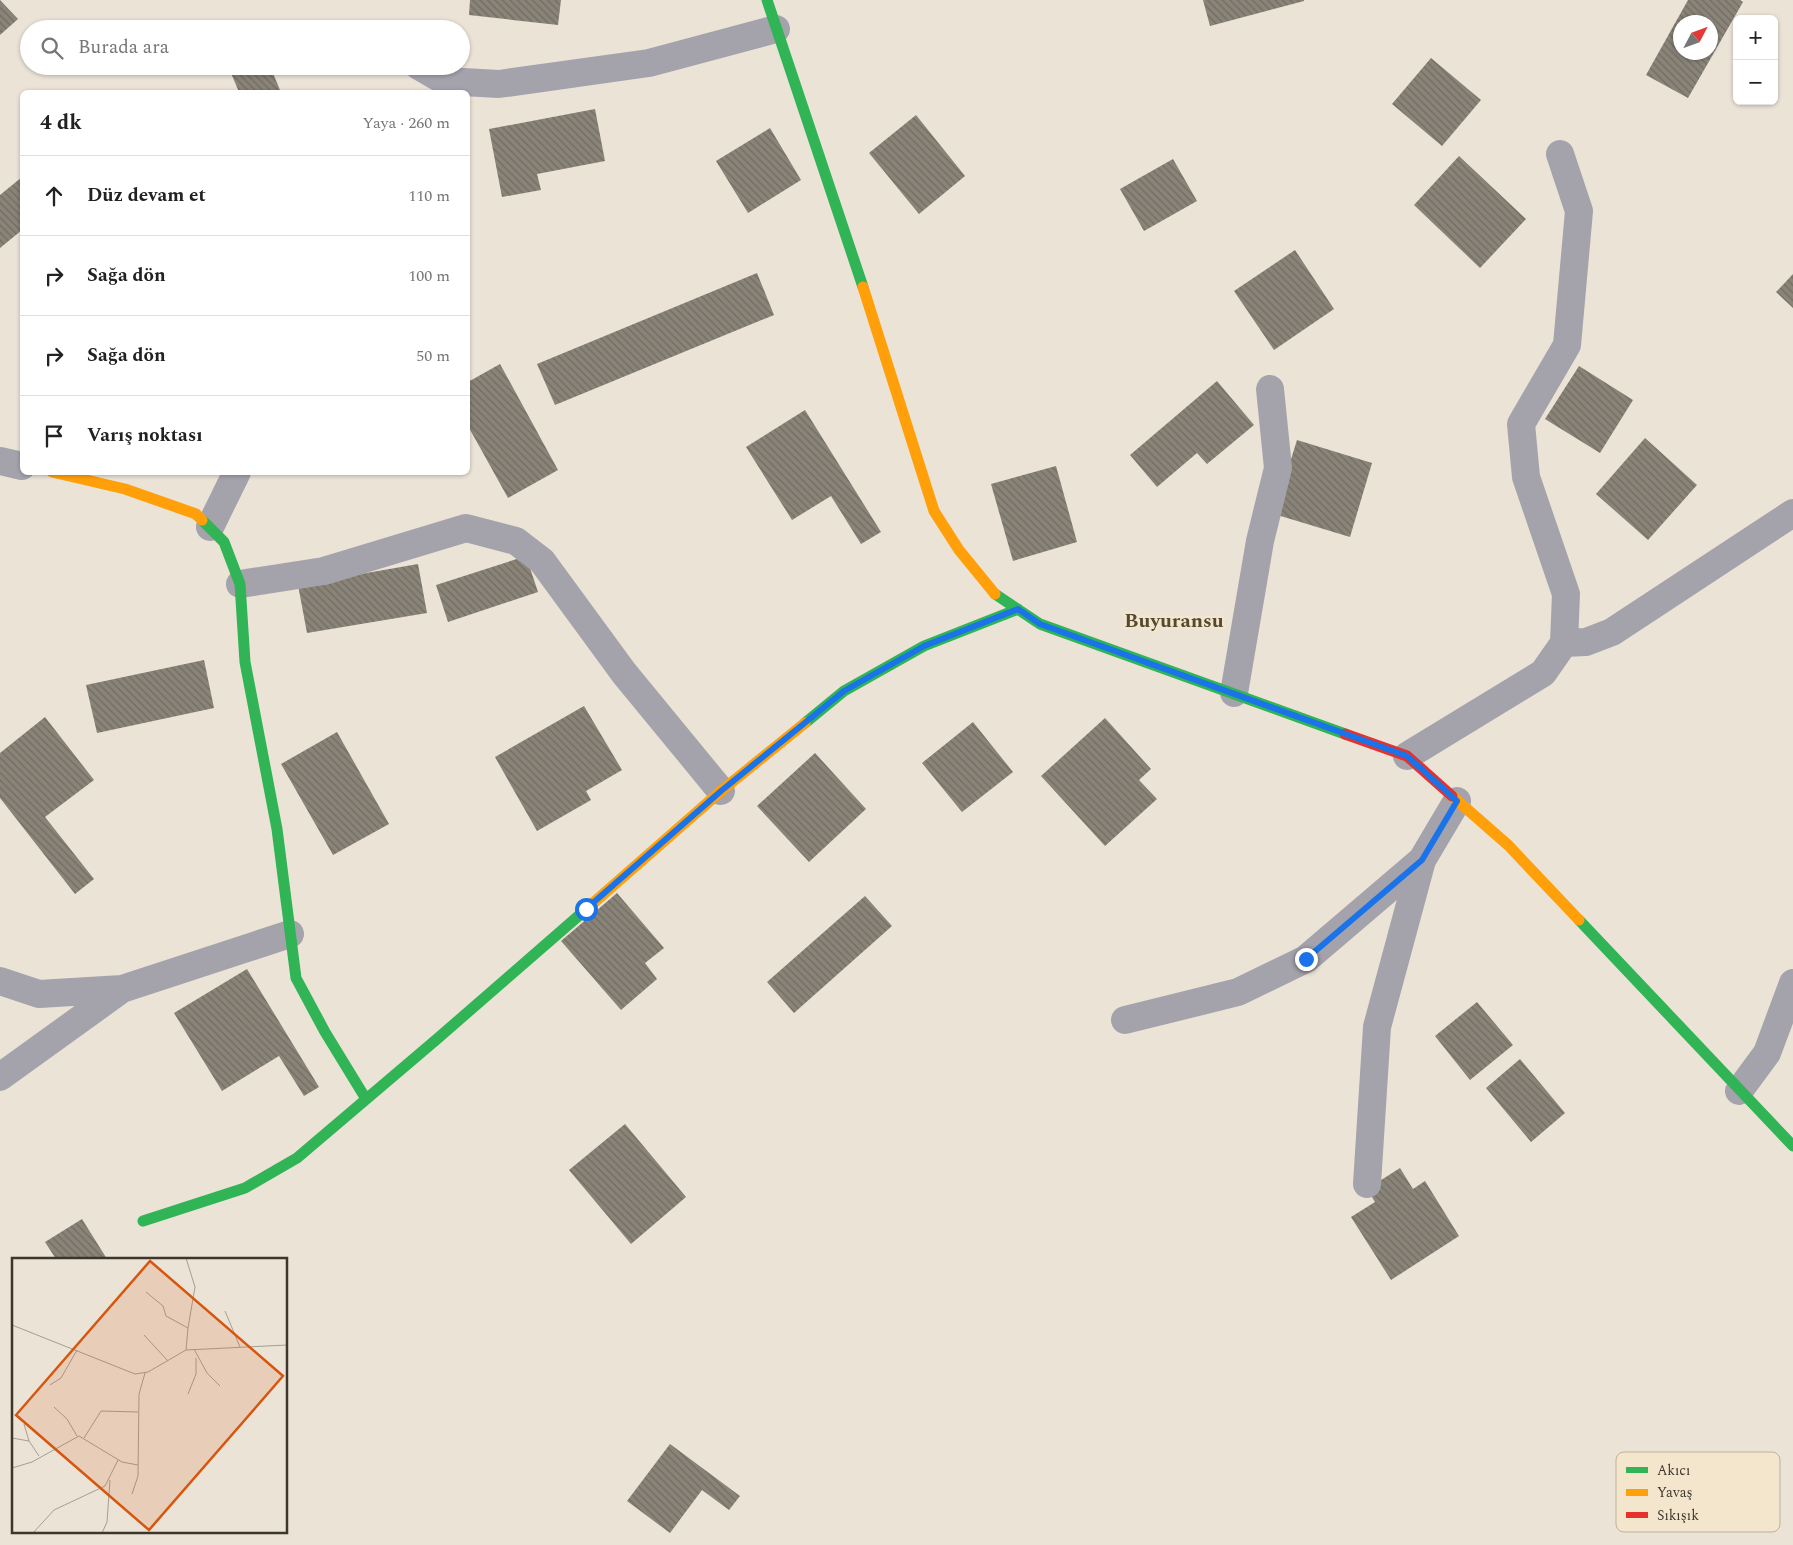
<!DOCTYPE html>
<html lang="tr">
<meta charset="utf-8">
<style>
body{margin:0;font-family:Spectral,serif;background:#f2f2f2;color:#222}
.controls{position:absolute;right:15px;top:15px;display:grid;overflow:hidden;border-radius:8px;box-shadow:0 1px 4px #0004}
.controls button{width:45px;height:45px;display:grid;place-items:center;padding:0;border:0;border-bottom:1px solid #e0e0e0;background:#fff;color:#222;font:25px sans-serif}
.compass{position:absolute;left:1673px;top:15px;width:45px;height:45px;border-radius:50%;background:#fff;box-shadow:0 1px 4px #0004;rotate:49deg}
.stop{position:absolute;width:15px;height:15px;margin:-11px;border:4px solid #1a73e8;border-radius:50%;background:#fff}
.stop.end{background:#1a73e8;border-color:#fff;box-shadow:0 1px 5px #0008}
.list{margin:0;padding:0;list-style:none}
h2{display:flex;justify-content:space-between;align-items:center;height:65px;margin:0;padding:0 20px;font-size:21px}
h2 small{font-size:16px;font-weight:400;color:#767676}
.list li{display:grid;grid-template-columns:32px 1fr auto;gap:15px;align-items:center;box-sizing:border-box;height:80px;padding:0 20px;border-top:1px solid #e0e0e0}
.list b{display:block;font-size:19px;white-space:nowrap}
.list em{font-size:16px;font-style:normal;color:#767676}
.icon{flex:none;width:28px;height:28px;fill:none;stroke:currentColor;stroke-width:2;stroke-linecap:round;stroke-linejoin:round}
.map{position:relative;flex:none;width:1793px;height:1545px;overflow:hidden}
.search{position:absolute;background:#fff;box-shadow:0 1px 4px #0004;left:20px;top:20px;width:450px;height:55px;display:flex;align-items:center;gap:12px;box-sizing:border-box;padding:0 18px;border-radius:28px;color:#767676;font-size:19px}
.panel{position:absolute;background:#fff;box-shadow:0 1px 4px #0004;left:20px;top:90px;width:450px;height:385px;border-radius:8px}
.map>svg:first-child{display:block}
.building{fill:url(#building-back-hatch);fill-rule:evenodd}
.lines{fill:none;stroke-linecap:round;stroke-linejoin:round}
.street{stroke:#a4a3ac;stroke-width:28}
.fast{stroke:#30b455;stroke-width:11}
.slow{stroke:#ff9f0a;stroke-width:11}
.jam{stroke:#e5322d;stroke-width:11}
.route{stroke:#1a73e8;stroke-width:6}
.labels{text-anchor:middle;dominant-baseline:central;stroke-width:5;stroke-linejoin:round;paint-order:stroke}
.quarter-label{font-size:20px;font-weight:bold;fill:#544934;stroke:#f4e6cd}
.inset-road{fill:none;stroke:#a59e92;stroke-width:1}
.view{fill:#d7560f;fill-opacity:0.15;stroke:#d7560f;stroke-width:2.5}
.inset-edge{fill:none;stroke:#3c362d;stroke-width:2.5}
.key{fill:#f4e6cd;stroke:#bdb19d;stroke-width:1}
.key-label{font-size:14px;fill:#3c362d}
</style>
<div class="map">
<svg width="1793" height="1545" viewBox="0 0 1793 1545">
<defs>
<pattern id="building-back-hatch" width="6" height="6" patternUnits="userSpaceOnUse" patternTransform="scale(1.25)"><rect width="6" height="6" fill="#898378"/><path d="M-1 5l2 2M0 0l6 6M5-1l2 2" fill="none" stroke="#716c63"/></pattern>
</defs>
<rect width="100%" height="100%" fill="#ebe3d6"/>
<path class="building" d="M0,0L18,19L0,35Z
M470,0H561L558,25L469,15Z
M1203,0H1304V1L1210,26Z
M1688,0H1740L1743,2L1688,98L1646,75ZM1680,22H1710V52H1680Z
M1431,58L1481,100L1442,146L1392,104Z
M228,66H270L280,90L274,92H239Z
M595,109L605,161L537,174L541,190L502,197L489,129Z
M916,115L965,176L919,214L869,153Z
M770,128L801,180L748,213L716,161Z
M1459,156L1526,219L1480,268L1414,205Z
M1173,159L1197,201L1144,231L1120,189Z
M22,177V230L0,248V195Z
M1295,250L1334,309L1274,350L1234,291Z
M757,273L774,315L555,405L537,364Z
M1793,274V308L1776,292Z
M500,364L558,470L508,498L468,426V382Z
M1579,366L1633,400L1600,453L1545,419Z
M1217,381L1254,425L1207,464L1197,453L1157,487L1130,455Z
M805,410L881,532L861,544L831,496L792,520L746,447Z
M1645,438L1697,485L1648,540L1596,494Z
M1297,440L1372,463L1350,537L1274,514Z
M1056,466L1077,542L1013,561L991,484Z
M526,556L538,592L448,622L436,585Z
M418,564L427,613L307,633L298,585Z
M204,660L214,708L97,733L86,685Z
M584,706L622,770L586,791L591,800L537,831L495,757Z
M45,717L94,780L45,817L94,879L75,894L0,798V753Z
M1105,718L1151,769L1139,780L1157,799L1105,846L1041,776Z
M973,722L1013,772L962,812L922,763Z
M337,732L389,824L333,855L281,764Z
M815,753L866,809L809,862L757,806Z
M617,893L664,948L645,963L657,979L621,1010L561,941Z
M865,896L892,926L794,1013L767,982Z
M247,969L319,1087L304,1096L279,1056L222,1091L174,1013Z
M1477,1002L1513,1045L1470,1080L1435,1036Z
M1520,1059L1565,1113L1531,1142L1486,1088Z
M625,1124L686,1197L631,1244L569,1170Z
M1400,1168L1413,1189L1425,1181L1459,1236L1391,1280L1351,1217L1375,1202L1367,1189Z
M82,1219L107,1259H56L45,1242Z
M670,1444L740,1496L729,1510L702,1490L670,1533L627,1501Z"/>
<g class="lines">
<path class="street" d="M419,66L445,81L499,84L649,63L776,29
M0,461L22,466
M210,527L237,472
M240,584L324,571L466,528L516,541L542,561L624,673L721,791
M1564,643L1586,642L1612,632L1793,513
M1234,693L1260,541L1278,468L1270,389
M1407,756L1543,673L1564,643L1566,594L1526,477L1521,424L1567,345L1579,211L1560,154
M0,981L39,994L122,989L290,934
M1125,1020L1238,992L1306,959L1422,860
M0,1077L122,989
M1739,1091L1767,1053L1793,983
M1367,1184L1377,1027L1422,860L1457,801"/>
<path class="fast" d="M767,0L863,287
M202,520L224,542L240,584L245,662L277,829L296,978L325,1032L366,1099
M995,594L1040,624L1345,734
M805,723L844,691L924,646L1018,609
M1579,920L1793,1146
M143,1221L245,1188L297,1158L437,1039L583,912"/>
<path class="slow" d="M863,287L934,511L959,550L995,594
M52,472L125,489L196,514L202,520
M1452,796L1508,845L1579,920
M583,912L721,791L805,723"/>
<path class="jam" d="M1345,734L1407,756L1452,796"/>
</g>
<g class="lines">
<path class="route" d="M586,909L721,791L844,691L924,646L1018,609L1040,624L1407,756L1457,801L1422,860L1306,959"/>
</g>
<g class="labels">
<g class="quarter-label">
<text x="1174" y="621">Buyuransu</text>
</g>
</g>
<g transform="translate(12 1258)">
<rect width="275" height="275" fill="#ebe3d6"/>
<path class="inset-road" d="M174,0L183,29L176,70M134,34L151,48L154,58L176,70L174,92M213,53L228,89M0,67L123,116L136,114L174,92L275,87M132,77L156,103M182,91L195,115L208,128M38,127L49,120L65,92M176,136L184,116V100M42,149L55,161L65,178M12,166L17,183L27,198M0,180L17,183M72,180L89,153L126,154M0,210L20,204L67,178L110,204L126,207M120,236L126,218L127,136L133,115M21,275L42,252L93,228L106,202M90,275L95,264L98,222"/>
<path class="view" d="M138,3L271,118L137,272L4,157Z"/>
<rect width="275" height="275" class="inset-edge"/>
</g>
<rect x="1616" y="1452" width="164" height="80" rx="8" class="key"/>
<rect x="1626" y="1467" width="22" height="6" fill="#30b455"/>
<rect x="1626" y="1489" width="22" height="7" fill="#ff9f0a"/>
<rect x="1626" y="1512" width="22" height="6" fill="#e5322d"/>
<g class="key-label">
<text x="1657" y="1475">Akıcı</text>
<text x="1657" y="1497">Yavaş</text>
<text x="1657" y="1520">Sıkışık</text>
</g>
</svg>
<div class="controls">
<button>+</button>
<button>−</button>
</div>
<svg class="compass" viewBox="-18 -18 36 36"><path d="M0-13l5 13h-10z" fill="#e53935"/><path d="M0 13l5-13h-10z" fill="#767676"/></svg>
<div class="stop" style="left:586px;top:909px"></div>
<div class="stop end" style="left:1306px;top:959px"></div>
<div class="search"><svg class="icon" aria-label="search" viewBox="0 0 24 24"><circle cx="10" cy="10" r="6"/><path d="M15 15l6 6"/></svg>Burada ara</div>
<section class="panel">
<h2>4 dk<small>Yaya · 260 m</small></h2>
<ul class="list">
<li><svg class="icon" aria-label="ahead" viewBox="0 0 24 24"><path d="M12 20V5M6 11l6-6 6 6"/></svg><div><b>Düz devam et</b></div><em>110 m</em></li>
<li><svg class="icon" aria-label="right" viewBox="0 0 24 24"><path d="M7 20v-9h11M14 6l5 5-5 5"/></svg><div><b>Sağa dön</b></div><em>100 m</em></li>
<li><svg class="icon" aria-label="right" viewBox="0 0 24 24"><path d="M7 20v-9h11M14 6l5 5-5 5"/></svg><div><b>Sağa dön</b></div><em>50 m</em></li>
<li><svg class="icon" aria-label="arrive" viewBox="0 0 24 24"><path d="M6 21V4h12l-3 4 3 4H6"/></svg><div><b>Varış noktası</b></div></li>
</ul>
</section>
</div>
